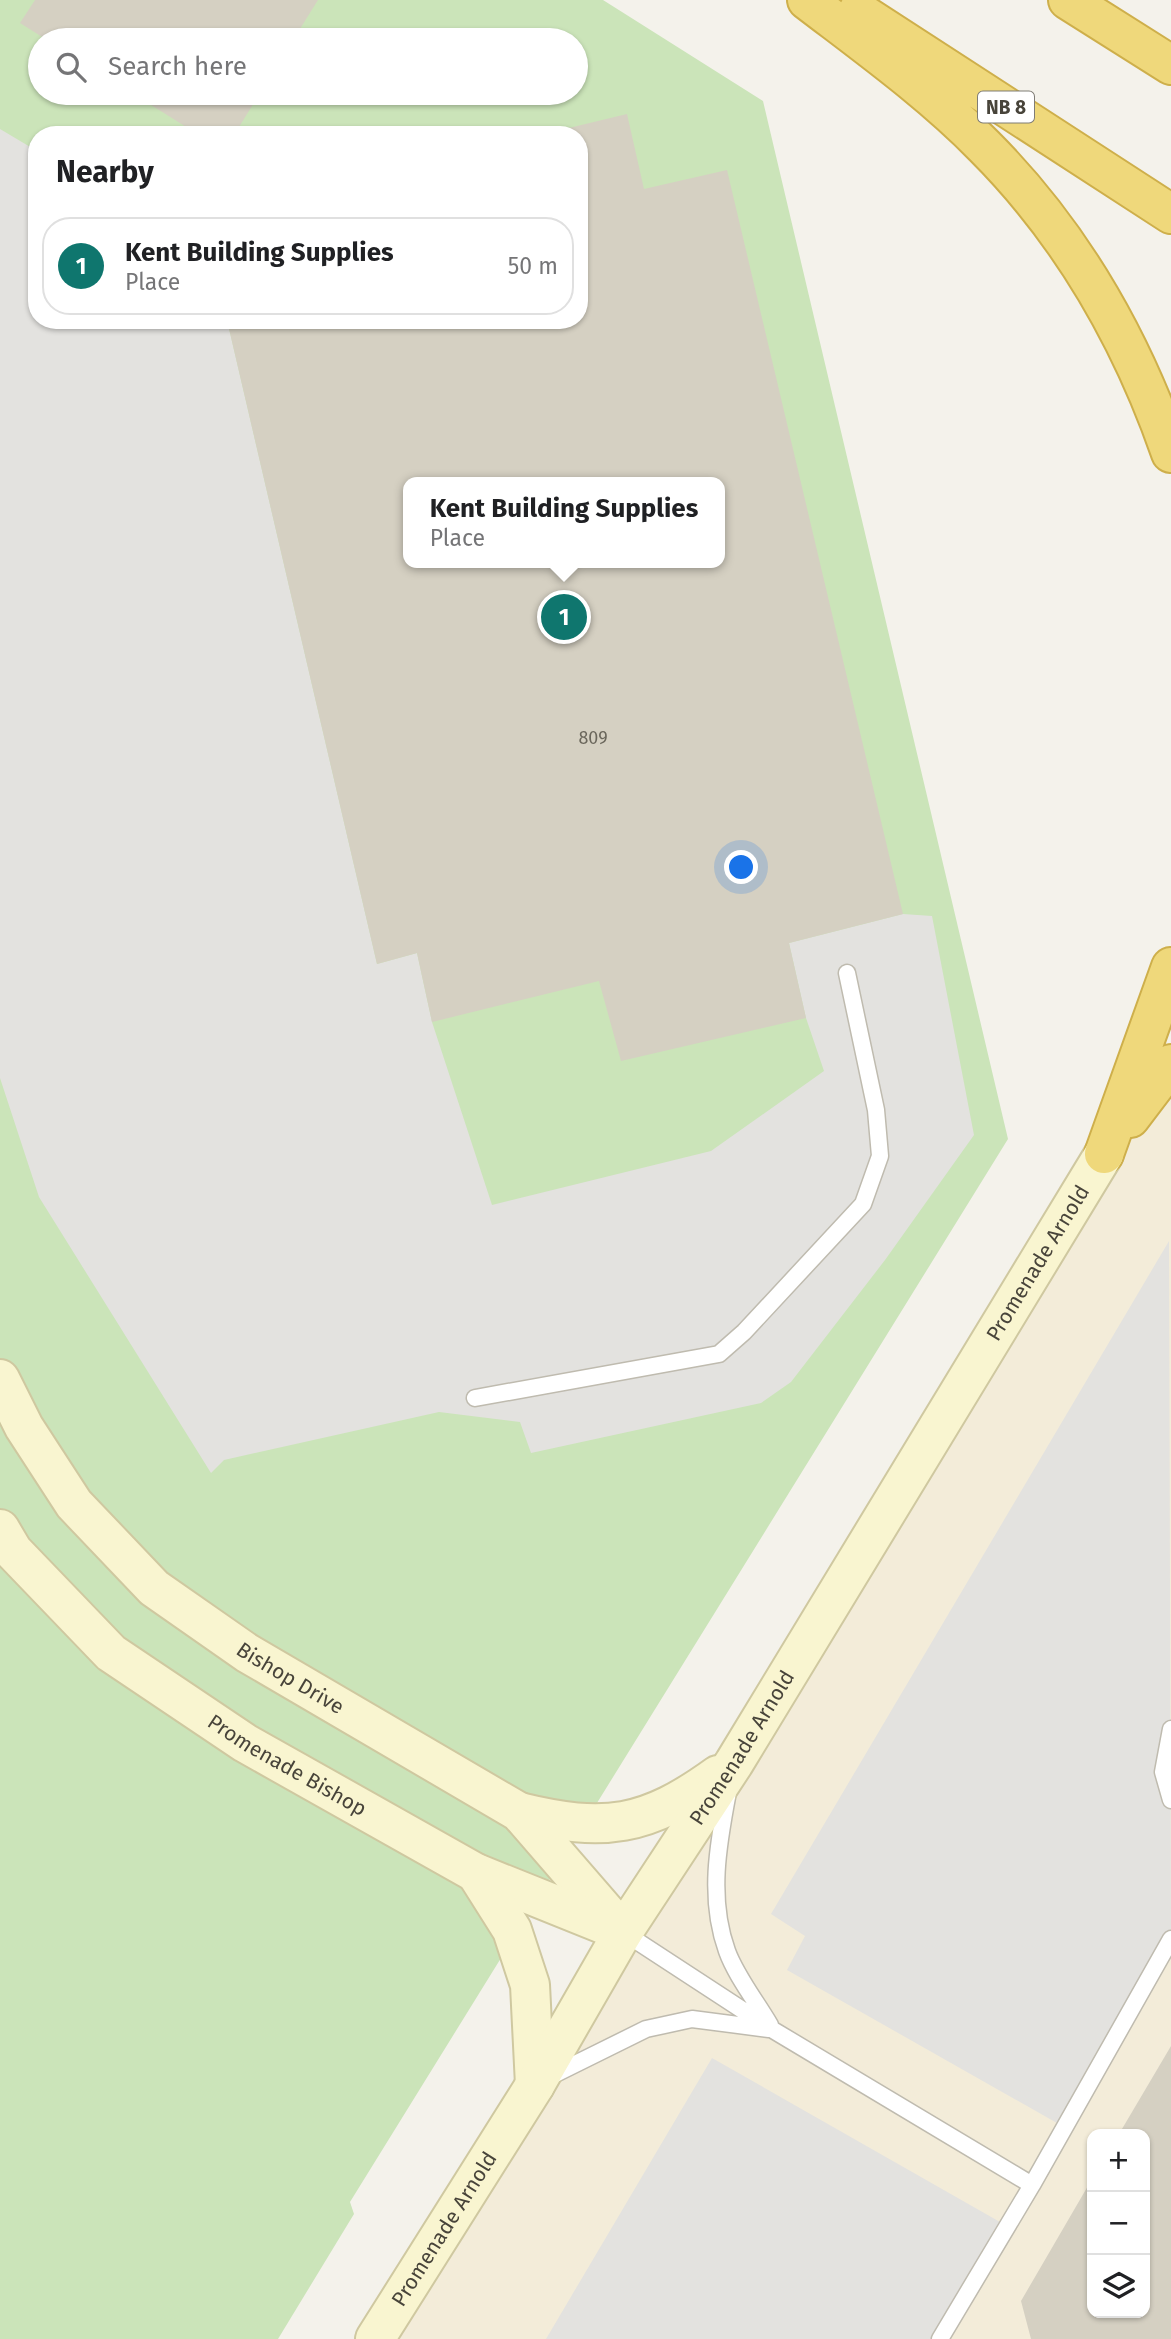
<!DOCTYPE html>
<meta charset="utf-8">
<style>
body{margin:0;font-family:"Fira Sans",sans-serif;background:#f2f2f2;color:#202124}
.controls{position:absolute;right:21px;bottom:21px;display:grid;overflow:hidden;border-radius:14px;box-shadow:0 2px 5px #0004}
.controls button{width:63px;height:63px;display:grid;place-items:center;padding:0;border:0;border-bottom:2px solid #e0e0e0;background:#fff;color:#202124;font:35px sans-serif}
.you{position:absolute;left:742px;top:868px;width:24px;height:24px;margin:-18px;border:5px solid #fff;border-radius:50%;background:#1a73e8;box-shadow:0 0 0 10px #1a73e833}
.badge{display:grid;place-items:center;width:46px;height:46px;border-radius:50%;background:#0f766e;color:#fff;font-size:23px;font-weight:700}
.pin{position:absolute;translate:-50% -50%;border:4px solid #fff;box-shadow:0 2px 7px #0006}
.popup{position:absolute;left:403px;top:477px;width:322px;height:91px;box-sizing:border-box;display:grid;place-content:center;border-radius:14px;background:#fff;filter:drop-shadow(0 2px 5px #0005);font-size:23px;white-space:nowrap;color:#757577}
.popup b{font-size:26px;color:#202124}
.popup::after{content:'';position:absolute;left:50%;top:100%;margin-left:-14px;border:14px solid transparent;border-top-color:#fff}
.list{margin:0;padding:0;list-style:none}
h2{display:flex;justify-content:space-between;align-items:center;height:91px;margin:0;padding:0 28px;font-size:30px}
h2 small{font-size:23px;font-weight:400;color:#757577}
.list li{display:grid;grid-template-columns:46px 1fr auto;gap:21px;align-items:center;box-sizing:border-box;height:98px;margin:0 14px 14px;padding:0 14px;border:2px solid #e0e0e0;border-radius:28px}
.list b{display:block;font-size:26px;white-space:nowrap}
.list p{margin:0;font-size:23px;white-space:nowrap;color:#757577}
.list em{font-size:23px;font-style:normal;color:#757577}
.icon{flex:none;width:38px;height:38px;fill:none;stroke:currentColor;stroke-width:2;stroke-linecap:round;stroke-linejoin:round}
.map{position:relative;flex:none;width:1171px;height:2339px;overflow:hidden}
.search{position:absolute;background:#fff;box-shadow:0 2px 5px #0004;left:28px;top:28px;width:560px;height:77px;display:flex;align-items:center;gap:18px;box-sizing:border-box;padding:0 24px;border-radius:38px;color:#757577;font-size:26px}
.panel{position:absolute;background:#fff;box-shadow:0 2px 5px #0004;left:28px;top:126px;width:560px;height:203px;border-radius:28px}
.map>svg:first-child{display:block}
.commercial{fill:#f3ecd9;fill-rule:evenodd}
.green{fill:#cbe4b9;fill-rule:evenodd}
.parking{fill:#e3e2df}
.building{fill:#d5d0c2;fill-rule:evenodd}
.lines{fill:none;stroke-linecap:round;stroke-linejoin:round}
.lane-casing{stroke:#bfbbaf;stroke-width:19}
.secondary-casing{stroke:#cfc8a0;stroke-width:42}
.highway-casing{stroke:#ceaf4b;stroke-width:42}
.lane{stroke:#fff;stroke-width:16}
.secondary{stroke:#f9f5d0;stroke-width:38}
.highway{stroke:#efd87b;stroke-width:38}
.labels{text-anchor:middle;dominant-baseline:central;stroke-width:5;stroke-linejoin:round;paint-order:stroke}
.number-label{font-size:18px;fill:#6b675c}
.shield{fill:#fff;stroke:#7f7c75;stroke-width:2}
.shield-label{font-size:19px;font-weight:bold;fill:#48443a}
.street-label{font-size:21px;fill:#48443a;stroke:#fff}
</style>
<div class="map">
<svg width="1171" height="2339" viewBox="0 0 1171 2339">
<rect width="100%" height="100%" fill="#f4f2eb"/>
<path class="commercial" d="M1171,1064V2339H375ZM1092,2134H1145V2313H1092Z"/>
<path class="green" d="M0,0H603L763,101L1008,1139L350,2202L354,2214L278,2339H0ZM40,40H576V93H40ZM37,135H579V320H37ZM408,482H720V563H408Z"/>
<path class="parking" d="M0,129L37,151V320H227L377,964L417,953L432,1022L492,1205L711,1151L824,1071L806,1018L789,943L903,914L932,916L974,1135L885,1260L791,1382L761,1403L531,1453L520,1422L439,1412L224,1460L211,1473L39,1197L0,1078Z
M1169,1241L1171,1939L1064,2127L787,1970L805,1936L771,1914Z
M712,2058L1007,2226L940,2339H546Z"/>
<path class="building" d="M35,0H318L293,40H47L20,23Z
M132,93H260L234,135H199Z
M627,114L644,189L727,170L903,914L789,943L806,1018L621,1061L599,981L432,1022L417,953L377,964L227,320H579V135L544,134ZM408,482H720V563H408Z
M1171,2046V2339H1031L1021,2301L1092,2179V2313H1145V2134H1119Z"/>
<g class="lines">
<g class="lane-casing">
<path id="lane" d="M475,1398L719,1354L744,1332L863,1204L880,1156L876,1110L847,973
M1171,1729L1163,1772L1171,1800
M728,1792C718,1844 708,1899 727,1951C736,1976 756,2001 770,2025
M623,1932L773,2030L1032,2185
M549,2077L646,2029L692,2019L769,2029
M940,2339L1032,2185L1171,1939"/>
</g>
<g class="secondary-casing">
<g id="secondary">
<path id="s1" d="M0,1379L24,1427L74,1504L154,1588L247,1653L519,1812L623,1932"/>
<path id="s2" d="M0,1529L13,1551L111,1653L245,1743L476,1873L618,1930"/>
<path d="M519,1812C605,1833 646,1827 718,1775"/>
<path d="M476,1873L512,1930L530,1985L535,2085"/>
<path id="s3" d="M375,2339L535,2085L623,1932L734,1763L1104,1154"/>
</g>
</g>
<g class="highway-casing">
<path id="highway" d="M807,0C867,46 931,92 984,146C1071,233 1131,338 1171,453
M1068,0L1171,65
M858,11L1171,214
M1130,1118L1171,1064
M1104,1154L1171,967"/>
</g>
<use href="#lane" class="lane"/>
<use href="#secondary" class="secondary"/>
<use href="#highway" class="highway"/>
</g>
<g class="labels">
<g class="number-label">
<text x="593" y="738">809</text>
</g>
<rect class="shield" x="978" y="91.5" width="56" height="31" rx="5"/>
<g class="shield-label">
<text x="1006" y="107">NB 8</text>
</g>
<g class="street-label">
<text stroke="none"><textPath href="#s3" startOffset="1264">Promenade Arnold</textPath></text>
<text stroke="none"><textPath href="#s1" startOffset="425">Bishop Drive</textPath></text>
<text stroke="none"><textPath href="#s3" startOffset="696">Promenade Arnold</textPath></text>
<text stroke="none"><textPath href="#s2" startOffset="376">Promenade Bishop</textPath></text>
<text stroke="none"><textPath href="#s3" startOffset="130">Promenade Arnold</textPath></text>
</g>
</g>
</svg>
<div class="controls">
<button>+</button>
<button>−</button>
<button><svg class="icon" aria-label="layers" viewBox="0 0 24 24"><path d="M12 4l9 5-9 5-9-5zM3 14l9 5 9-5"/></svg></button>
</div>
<div class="you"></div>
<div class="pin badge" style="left:564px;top:617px">1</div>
<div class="popup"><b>Kent Building Supplies</b>Place</div>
<div class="search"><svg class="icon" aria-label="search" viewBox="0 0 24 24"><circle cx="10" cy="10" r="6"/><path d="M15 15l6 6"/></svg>Search here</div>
<section class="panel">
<h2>Nearby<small></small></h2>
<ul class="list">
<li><span class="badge">1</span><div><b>Kent Building Supplies</b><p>Place</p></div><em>50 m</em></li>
</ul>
</section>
</div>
